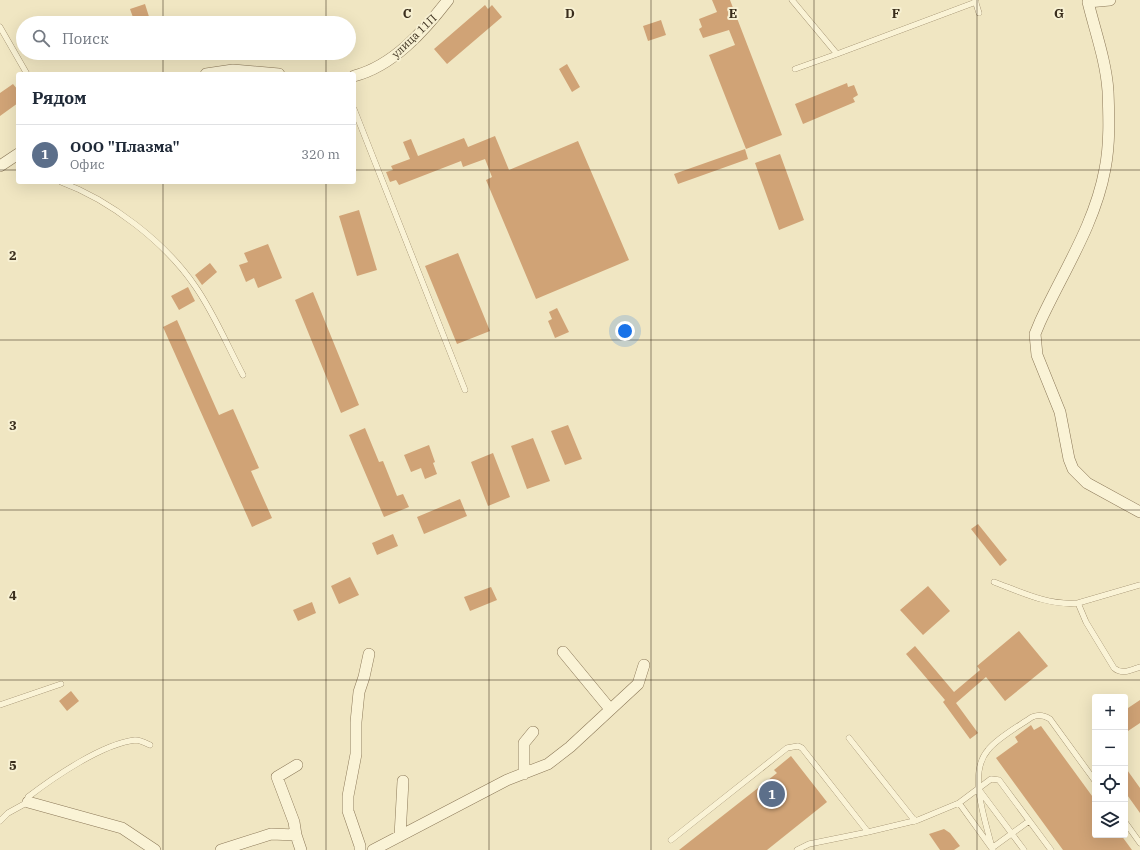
<!DOCTYPE html>
<html lang="ru">
<meta charset="utf-8">
<style>
body{margin:0;font-family:"IBM Plex Serif",serif;background:#f2f2f3;color:#1f2937}
.controls{position:absolute;right:12px;bottom:12px;display:grid;overflow:hidden;border-radius:4px;box-shadow:0 4px 16px #0002}
.controls button{width:36px;height:36px;display:grid;place-items:center;padding:0;border:0;border-bottom:1px solid #e0e1e3;background:#fff;color:#1f2937;font:20px sans-serif}
.you{position:absolute;left:625px;top:331px;width:14px;height:14px;margin:-10px;border:3px solid #fff;border-radius:50%;background:#1a73e8;box-shadow:0 0 0 6px #1a73e833}
.badge{display:grid;place-items:center;width:26px;height:26px;border-radius:50%;background:#9d2e25;color:#fff;font-size:13px;font-weight:700}
.pin{position:absolute;translate:-50% -50%;border:2px solid #fff;box-shadow:0 1px 4px #0006}
.list{margin:0;padding:0;list-style:none}
h2{display:flex;justify-content:space-between;align-items:center;height:52px;margin:0;padding:0 16px;font-size:17px}
h2 small{font-size:13px;font-weight:400;color:#747a83}
.list li{display:grid;grid-template-columns:26px 1fr auto;gap:12px;align-items:center;box-sizing:border-box;height:60px;padding:0 16px;border-top:1px solid #e0e1e3}
.list b{display:block;font-size:15px;white-space:nowrap}
.list p{margin:0;font-size:13px;white-space:nowrap;color:#747a83}
.list em{font-size:13px;font-style:normal;color:#747a83}
.icon{flex:none;width:22px;height:22px;fill:none;stroke:currentColor;stroke-width:2;stroke-linecap:round;stroke-linejoin:round}
.map{position:relative;flex:none;width:1140px;height:850px;overflow:hidden}
.search{position:absolute;background:#fff;box-shadow:0 4px 16px #0002;left:16px;top:16px;width:340px;height:44px;display:flex;align-items:center;gap:10px;box-sizing:border-box;padding:0 14px;border-radius:22px;color:#747a83;font-size:15px}
.panel{position:absolute;background:#fff;box-shadow:0 4px 16px #0002;left:16px;top:72px;width:340px;height:112px;border-radius:4px}
.map>svg:first-child{display:block}
.building{fill:#d0a376}
.lines{fill:none;stroke-linecap:round;stroke-linejoin:round}
.lane-casing{stroke:#8b7858;stroke-width:6}
.street-casing{stroke:#8b7858;stroke-width:12}
.lane{stroke:#faf3d6;stroke-width:5.5}
.street{stroke:#faf3d6;stroke-width:11}
.grid{fill:none;stroke:#3a2e1d;stroke-width:1;stroke-opacity:0.55}
.labels{text-anchor:middle;dominant-baseline:central;stroke-width:4;stroke-linejoin:round;paint-order:stroke}
.street-label{font-size:11px;fill:#3a2e1d;stroke:#f7f0d2}
.grid-label{font-size:13px;text-anchor:middle;font-weight:bold;fill:#3a2e1d;stroke:#f7f0d2;stroke-width:4;stroke-linejoin:round;paint-order:stroke}
</style>
<div class="map">
<svg width="1140" height="850" viewBox="0 0 1140 850">
<rect width="100%" height="100%" fill="#f0e6c2"/>
<path class="building" d="M712,0H730L782,135L746,149L709,55L735,45L729,30L703,38L699,29L702,27L699,19L717,12Z
M145,4L151,23H135L130,9Z
M485,5L488,9L492,5L502,17L447,64L434,49Z
M661,20L666,35L648,41L643,26Z
M567,64L580,87L572,92L559,69Z
M847,83L848,87L854,85L858,95L853,98L855,102L803,124L795,104Z
M13,84L18,90V103L0,116V93Z
M495,136L509,170L578,141L629,260L536,299L486,180L492,177L485,159L463,167L461,161L399,185L396,180L390,182L386,172L393,170L391,166L410,159L403,142L411,139L418,156L464,138L468,147Z
M745,149L748,159L678,184L674,174Z
M780,154L804,220L779,230L755,163Z
M359,210L377,270L357,276L339,216Z
M268,244L282,278L258,288L254,278L246,282L239,265L248,262L244,253Z
M458,253L490,331L457,344L425,266Z
M210,263L217,272L202,285L195,275Z
M188,287L195,301L179,310L171,296Z
M313,292L359,405L341,413L295,300Z
M557,308L569,332L555,338L548,321L552,319L549,312Z
M177,320L219,415L233,409L259,468L251,471L272,518L252,527L163,327Z
M568,425L582,459L565,465L551,431Z
M365,428L379,462L383,461L397,496L403,494L409,507L384,517L349,435Z
M533,438L550,481L527,489L511,446Z
M429,445L435,462L433,463L437,474L425,479L421,468L411,472L404,455Z
M493,453L510,497L488,506L471,462Z
M460,499L467,516L424,534L417,517Z
M978,524L1007,560L1000,566L971,529Z
M393,534L398,546L377,555L372,543Z
M350,577L359,595L339,604L331,586Z
M928,586L950,611L923,635L900,610Z
M491,587L497,600L470,611L464,597Z
M312,602L316,613L298,621L293,610Z
M1019,631L1048,666L1005,701L986,677L956,703L978,733L970,739L943,702L945,700L906,654L915,646L954,692L980,670L977,666Z
M71,691L79,701L67,711L59,701Z
M1140,700V723L1125,733V710Z
M1031,725L1034,730L1041,726L1095,800V835H1121L1132,850H1063L996,758L1018,742L1015,737Z
M791,756L827,802L767,850H679L777,773L774,770Z
M1125,767L1140,788V813L1125,792Z
M944,829L950,833L960,846L954,850H940L929,834Z"/>
<g class="lines">
<g class="lane-casing">
<path id="lane" d="M792,0L837,54L976,2
M975,0L979,13
M0,27L27,74
M795,69L837,54
M354,109L465,390
M61,182C110,200 165,242 195,286C214,313 227,345 243,375
M994,582C1021,592 1049,606 1078,603L1140,585
M1078,603L1086,622L1114,668C1122,675 1131,670 1140,667
M0,705L61,684
M849,738L915,821
M980,791L1024,850
M959,803L991,779L999,780L1051,850
M0,821L8,813L28,802V797C54,777 102,744 135,740C140,740 146,743 150,745
M1029,821L992,848C986,821 967,774 988,750C997,738 1019,726 1032,717C1039,714 1044,715 1050,719L1095,781
M1125,822L1140,843
M671,840L787,748L798,746L802,748L868,832L918,820L959,803L993,850
M797,850L809,844L868,832"/>
</g>
<g class="street-casing">
<path id="street" d="M1110,0L1088,2C1095,31 1106,61 1108,91C1109,116 1110,144 1105,169C1095,224 1063,272 1040,322L1035,334L1037,355L1060,412L1069,459L1073,469L1087,483L1140,512
M206,74L233,70L279,74
M354,76C393,66 424,31 448,0
M0,166L18,154
M563,652L610,709
M524,774V743L533,732
M28,802L122,828L155,850
M296,835L294,822L277,777L297,765
M400,836L403,781
M221,850L271,834L296,835L301,850
M360,850V846L348,811V796L356,754V722L359,692L364,677L369,654
M373,850L507,780L548,764L570,747L638,684L644,665"/>
</g>
<use href="#lane" class="lane"/>
<use href="#street" class="street"/>
</g>
<path class="grid" d="M163,0V23M326,0V23M489,0V850M651,0V850M814,0V850M977,0V850M163,53V74M326,53V74M0,170H18M354,170H1140M163,182V850M326,182V850M0,340H1140M0,510H1140M0,680H1140"/>
<g class="labels">
<g class="street-label">
<text transform="translate(414 36) rotate(-44)">улица 11П</text>
</g>
</g>
<g class="grid-label">
<text x="407" y="18">C</text>
<text x="570" y="18">D</text>
<text x="733" y="18">E</text>
<text x="896" y="18">F</text>
<text x="1059" y="18">G</text>
<text x="13" y="260">2</text>
<text x="13" y="430">3</text>
<text x="13" y="600">4</text>
<text x="13" y="770">5</text>
</g>
</svg>
<div class="controls">
<button>+</button>
<button>−</button>
<button><svg class="icon" aria-label="locate" viewBox="0 0 24 24"><circle cx="12" cy="12" r="6"/><path d="M12 2v4M12 18v4M2 12h4M18 12h4"/></svg></button>
<button><svg class="icon" aria-label="layers" viewBox="0 0 24 24"><path d="M12 4l9 5-9 5-9-5zM3 14l9 5 9-5"/></svg></button>
</div>
<div class="you"></div>
<div class="pin badge" style="left:772px;top:794px;background:#5c6f8a">1</div>
<div class="search"><svg class="icon" aria-label="search" viewBox="0 0 24 24"><circle cx="10" cy="10" r="6"/><path d="M15 15l6 6"/></svg>Поиск</div>
<section class="panel">
<h2>Рядом<small></small></h2>
<ul class="list">
<li><span class="badge" style="background:#5c6f8a">1</span><div><b>ООО &quot;Плазма&quot;</b><p>Офис</p></div><em>320 m</em></li>
</ul>
</section>
</div>
